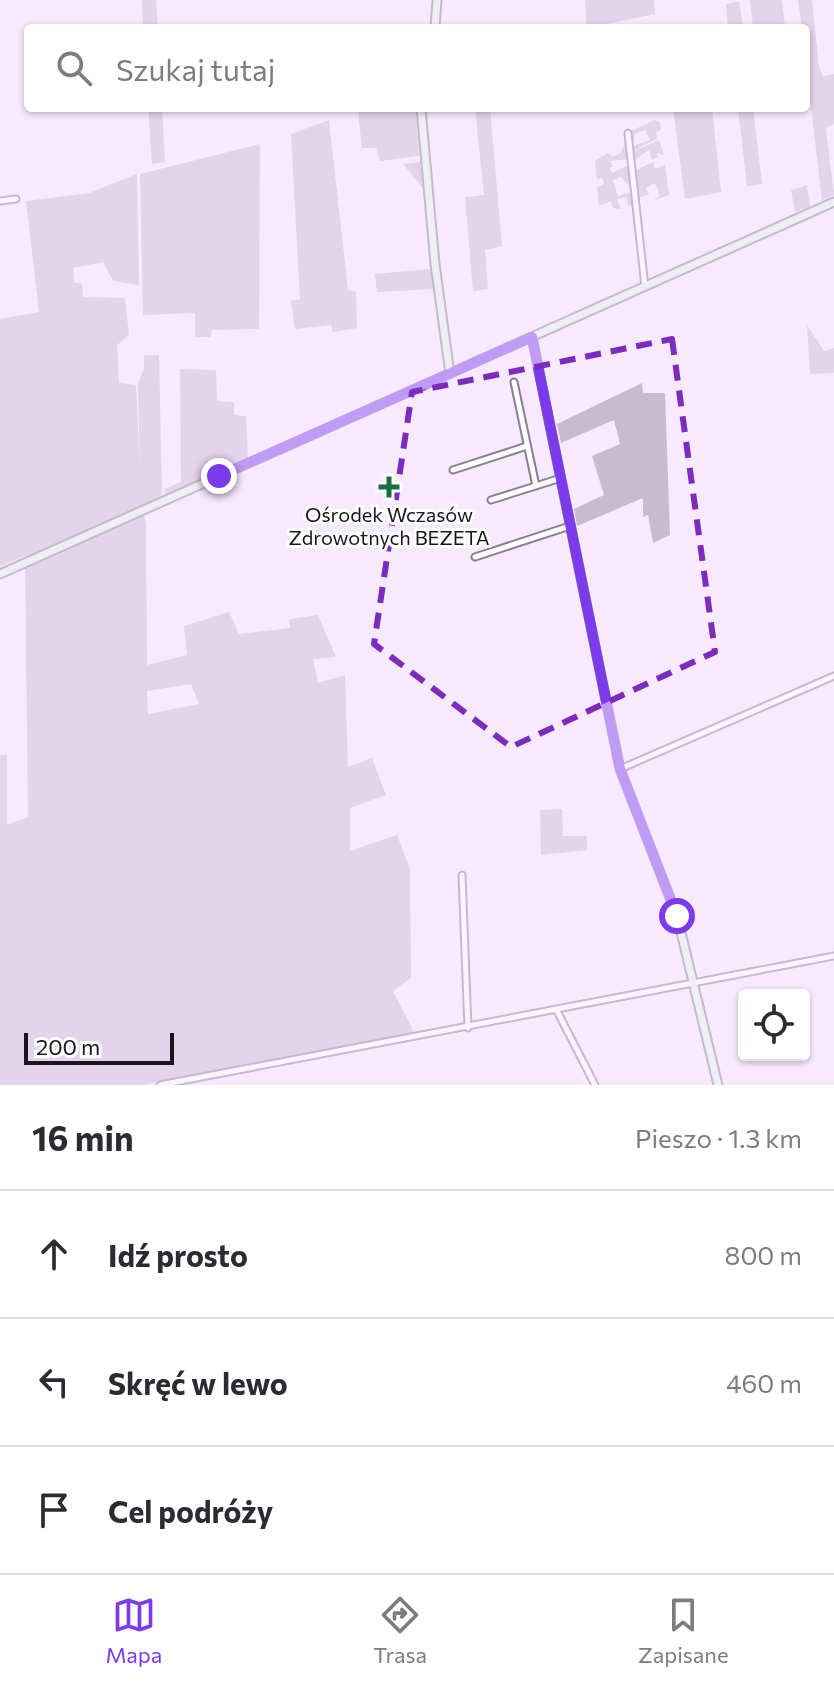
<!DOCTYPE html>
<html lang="pl">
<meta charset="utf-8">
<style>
body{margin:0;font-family:Commissioner,sans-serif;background:#f2f2f3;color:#2b2b33}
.controls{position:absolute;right:24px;bottom:24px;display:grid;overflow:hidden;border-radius:8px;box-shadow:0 2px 6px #0004}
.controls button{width:72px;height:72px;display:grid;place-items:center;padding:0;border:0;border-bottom:2px solid #e1e1e2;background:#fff;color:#2b2b33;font:40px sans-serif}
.scale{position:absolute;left:24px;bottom:20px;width:150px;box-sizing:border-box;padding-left:8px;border:4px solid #19151c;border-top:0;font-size:22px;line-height:28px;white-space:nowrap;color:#19151c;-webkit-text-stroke:6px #fdfdfd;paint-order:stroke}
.stop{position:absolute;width:24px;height:24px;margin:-18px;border:6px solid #7c3aed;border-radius:50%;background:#fff}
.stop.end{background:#7c3aed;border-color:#fff;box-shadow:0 2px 8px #0008}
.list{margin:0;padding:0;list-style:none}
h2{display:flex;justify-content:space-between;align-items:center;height:104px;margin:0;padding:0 32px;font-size:34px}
h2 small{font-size:26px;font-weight:400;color:#7c7c81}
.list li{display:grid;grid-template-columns:52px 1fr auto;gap:24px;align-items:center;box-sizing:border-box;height:128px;padding:0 32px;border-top:2px solid #e1e1e2}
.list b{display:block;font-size:30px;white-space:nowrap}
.list em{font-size:26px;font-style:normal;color:#7c7c81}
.icon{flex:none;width:44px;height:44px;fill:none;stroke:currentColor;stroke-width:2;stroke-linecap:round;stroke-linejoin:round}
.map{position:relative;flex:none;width:834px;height:1085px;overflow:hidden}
.search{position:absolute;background:#fff;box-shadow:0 2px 6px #0004;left:24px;right:24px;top:24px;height:88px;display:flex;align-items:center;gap:20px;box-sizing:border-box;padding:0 28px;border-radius:8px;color:#7c7c81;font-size:30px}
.sheet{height:488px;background:#fff}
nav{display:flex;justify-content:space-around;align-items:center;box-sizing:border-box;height:112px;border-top:2px solid #e1e1e2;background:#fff;font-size:22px;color:#7c7c81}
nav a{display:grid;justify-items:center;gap:4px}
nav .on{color:#7c3aed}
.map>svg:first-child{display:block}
.green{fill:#c9b9d2;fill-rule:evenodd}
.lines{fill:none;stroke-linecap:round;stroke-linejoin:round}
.street-casing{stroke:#8a7e91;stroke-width:9}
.secondary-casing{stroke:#8a7e91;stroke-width:11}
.street{stroke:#fff;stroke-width:5}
.secondary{stroke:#dff5e7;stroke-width:7}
.route{stroke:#7c3aed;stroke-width:10}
.marked{fill:none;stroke:#7b2cbf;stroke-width:6;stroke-dasharray:16 10;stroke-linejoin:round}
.poi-dot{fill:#176f42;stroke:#fdfdfd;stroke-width:3}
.labels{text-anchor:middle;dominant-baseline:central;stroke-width:6;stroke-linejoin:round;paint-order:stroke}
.poi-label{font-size:20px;fill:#19151c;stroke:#fdfdfd}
</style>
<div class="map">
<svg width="834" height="1085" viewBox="0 0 834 1085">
<rect width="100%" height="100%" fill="#f7eaff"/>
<path class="green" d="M142,0H156L158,28H143Z
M585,0H654L655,14L587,28Z
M750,0H782L785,27L753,28Z
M798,0H812L819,67L823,76L834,74V124L826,128L834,195L822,201L806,65V28H802Z
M739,1L743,28H728L726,4Z
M148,108H162L165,162L152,164Z
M365,108H416L419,156L380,161L376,148H362L358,111Z
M475,108H490L502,246L485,250L488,289L473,291L465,197L484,195Z
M673,108H712L721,192L685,199Z
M738,108H753L762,184L747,186Z
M329,120L348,290L356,292L357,328L333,332L331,325L295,329L291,301L300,299L291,134Z
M655,120L660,122L661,130L656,132L657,139L633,151V146L650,140L645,130L635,134L633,143L631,131Z
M659,140L664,155L657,153L658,157L652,160L649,150L633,161L632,152Z
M625,142L629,159L610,161L613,166L610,168L612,173L629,165L631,188L621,177L613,180L618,196L632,192L634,205L628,206L626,197L617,199L621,209L613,208L611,201L599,206L597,187L604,184L602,178L597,180L595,161L608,153L613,157L621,153Z
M260,144L259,329L212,330L210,337H195V313L143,315L140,174Z
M420,162L423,188L403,164Z
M653,162L655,169L665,165L669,195L653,201L660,196L655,183L646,188L649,194L637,199L634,171Z
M137,174L139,285L113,281L103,262L73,268L74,282L82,284L83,297L125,298L129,335L117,345L119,383L136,385L140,469L138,384L144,368V355H159L162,496L142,505L146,524L147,665L187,655L184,626L229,612L239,634L290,628L289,619L318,615L336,657L313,659L318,683L345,675L348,767L372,758L386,795L350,808V851L397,835L410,869L411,978L393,991L415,1034L143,1085H0V755L7,754V825L28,817L25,556L0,566V319L39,312L26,201L89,193ZM191,684L199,704L148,714L147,691Z
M807,185L810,207L795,212L791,190Z
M432,269L435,289L377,292L375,274Z
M807,325L824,351L834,348V373L810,374Z
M180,369L216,370L217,401L234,402V415L246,416L248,460L220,472L219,467V473L206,478L205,475L203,480L166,496L164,489L181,482Z
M642,383L643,393H665L670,535L653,543L648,515L643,517V498L577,526L574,509L604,495L592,456L620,444L614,420L561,443L557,424Z
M562,809L563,836H587V850L541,855L540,810Z"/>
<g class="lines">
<g class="street-casing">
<path id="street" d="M628,133L645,287
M0,201L16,199
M514,382L536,486
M453,470L527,446
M491,500L561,478
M475,557L570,526
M620,769L834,676
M462,875L468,1028
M556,1009L595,1085
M160,1085L834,956"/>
</g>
<g class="secondary-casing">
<path id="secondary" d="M435,28L437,0
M421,108L435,264L450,374
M532,337L620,769L677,916L718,1085
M0,574L834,202"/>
</g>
<use href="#street" class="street"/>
<use href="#secondary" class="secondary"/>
</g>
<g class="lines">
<path class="route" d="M219,476L532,337L620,769L677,916"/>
</g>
<path d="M0 0H834V1085H0ZM672,339L715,652L511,747L374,644L412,392Z" fill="#f7eaff" fill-opacity=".55" fill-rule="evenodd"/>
<path class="marked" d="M672,339L715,652L511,747L374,644L412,392Z"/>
<path class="poi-dot" d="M385 475h8v8h8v8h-8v8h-8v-8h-8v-8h8z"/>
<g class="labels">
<g class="poi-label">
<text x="389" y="514">Ośrodek Wczasów<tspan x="389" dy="23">Zdrowotnych BEZETA</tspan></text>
</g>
</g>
</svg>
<div class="controls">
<button><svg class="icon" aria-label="locate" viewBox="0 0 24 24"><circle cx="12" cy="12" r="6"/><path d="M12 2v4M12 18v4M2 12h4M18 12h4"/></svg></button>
</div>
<div class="scale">200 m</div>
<div class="stop" style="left:677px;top:916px"></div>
<div class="stop end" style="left:219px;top:476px"></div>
<div class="search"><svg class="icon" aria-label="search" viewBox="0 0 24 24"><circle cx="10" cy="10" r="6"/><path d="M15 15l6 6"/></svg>Szukaj tutaj</div>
</div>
<section class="sheet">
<h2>16 min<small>Pieszo · 1.3 km</small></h2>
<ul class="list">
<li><svg class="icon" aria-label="ahead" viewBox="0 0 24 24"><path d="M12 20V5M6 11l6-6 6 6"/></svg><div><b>Idź prosto</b></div><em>800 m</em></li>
<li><svg class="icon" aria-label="left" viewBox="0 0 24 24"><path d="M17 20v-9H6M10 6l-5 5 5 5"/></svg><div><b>Skręć w lewo</b></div><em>460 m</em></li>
<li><svg class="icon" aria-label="arrive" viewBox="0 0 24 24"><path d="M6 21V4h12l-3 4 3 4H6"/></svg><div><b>Cel podróży</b></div></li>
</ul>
</section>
<nav>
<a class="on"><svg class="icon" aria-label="map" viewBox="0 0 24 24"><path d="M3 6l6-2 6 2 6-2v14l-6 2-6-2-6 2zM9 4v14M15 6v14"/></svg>Mapa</a>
<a><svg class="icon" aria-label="directions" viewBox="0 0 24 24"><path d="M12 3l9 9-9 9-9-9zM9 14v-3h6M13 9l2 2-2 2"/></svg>Trasa</a>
<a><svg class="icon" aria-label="saved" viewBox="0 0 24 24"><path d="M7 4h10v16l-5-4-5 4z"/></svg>Zapisane</a>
</nav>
